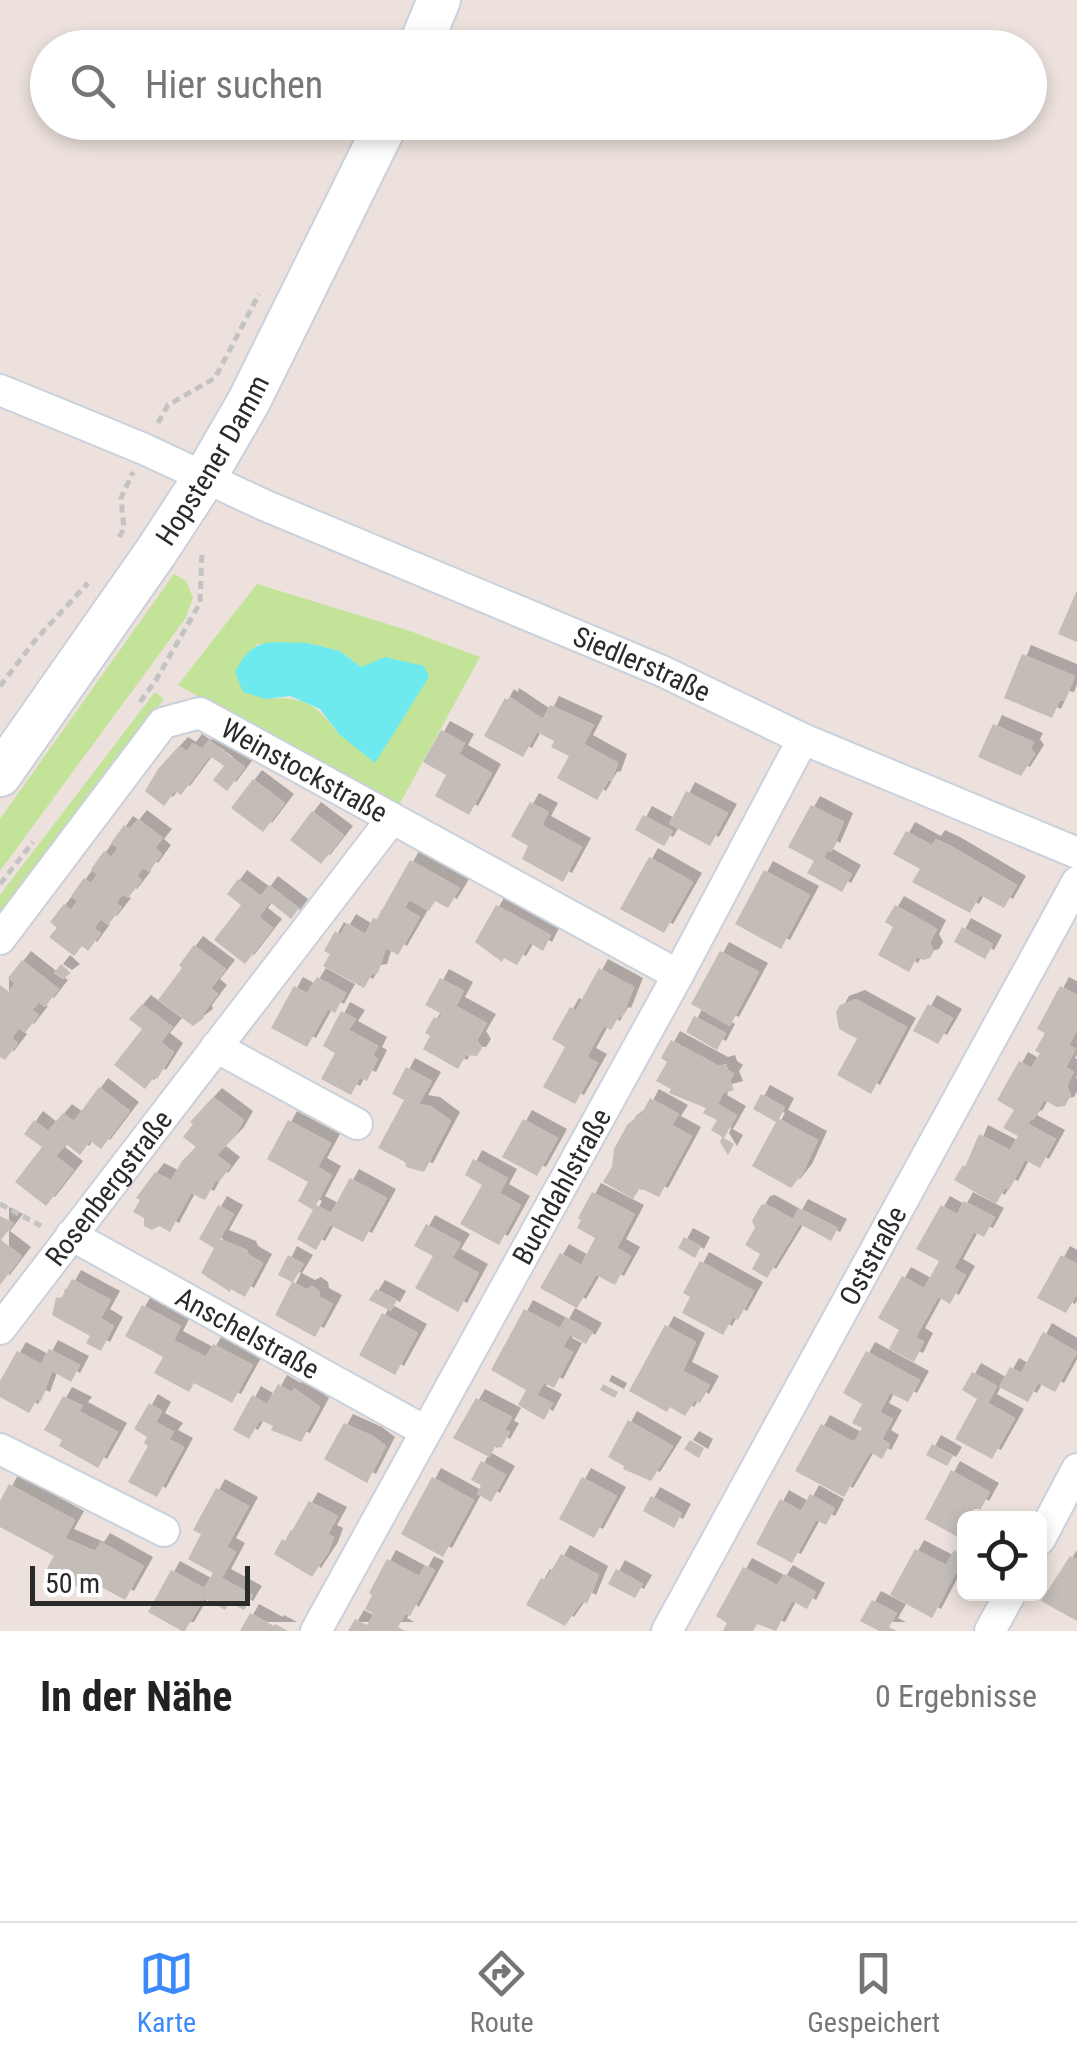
<!DOCTYPE html>
<html lang="de">
<meta charset="utf-8">
<style>
body{margin:0;font-family:"Roboto Condensed",sans-serif;background:#f2f2f2;color:#222}
.controls{position:absolute;right:30px;bottom:30px;display:grid;overflow:hidden;border-radius:15px;box-shadow:0 5px 15px #0003}
.controls button{width:90px;height:90px;display:grid;place-items:center;padding:0;border:0;border-bottom:2px solid #e0e0e0;background:#fff;color:#222;font:50px sans-serif}
.scale{position:absolute;left:30px;bottom:25px;width:220px;box-sizing:border-box;padding-left:10px;border:5px solid #2a2a2a;border-top:0;font-size:28px;line-height:35px;white-space:nowrap;color:#2a2a2a;-webkit-text-stroke:8px #fff;paint-order:stroke}
.list{margin:0;padding:0;list-style:none}
h2{display:flex;justify-content:space-between;align-items:center;height:130px;margin:0;padding:0 40px;font-size:42px}
h2 small{font-size:32px;font-weight:400;color:#767676}
.icon{flex:none;width:55px;height:55px;fill:none;stroke:currentColor;stroke-width:2;stroke-linecap:round;stroke-linejoin:round}
.map{position:relative;flex:none;width:1077px;height:1631px;overflow:hidden}
.search{position:absolute;background:#fff;box-shadow:0 5px 15px #0003;left:30px;right:30px;top:30px;height:110px;display:flex;align-items:center;gap:25px;box-sizing:border-box;padding:0 35px;border-radius:55px;color:#767676;font-size:38px}
.sheet{height:290px;background:#fff}
nav{display:flex;justify-content:space-around;align-items:center;box-sizing:border-box;height:140px;border-top:2px solid #e0e0e0;background:#fff;font-size:28px;color:#767676}
nav a{display:grid;justify-items:center;gap:5px}
nav .on{color:#3a8afa}
.map>svg:first-child{display:block}
.green{fill:#c2e398;fill-rule:evenodd}
.water{fill:#6eeaef}
.building{fill:#c4bdb7;filter:url(#shadow)}
.lines{fill:none;stroke-linecap:round;stroke-linejoin:round}
.street-casing{stroke:#cad1dc;stroke-width:34}
.secondary-casing{stroke:#cad1dc;stroke-width:46}
.path{stroke:#c3c3c3;stroke-width:5;stroke-dasharray:8 5;stroke-linecap:butt}
.street{stroke:#fff;stroke-width:30}
.secondary{stroke:#fff;stroke-width:42}
.labels{text-anchor:middle;dominant-baseline:central;stroke-width:8;stroke-linejoin:round;paint-order:stroke}
.street-label{font-size:28px;fill:#2a2a2a;stroke:#fff}
</style>
<div class="map">
<svg width="1077" height="1631" viewBox="0 0 1077 1631">
<defs>
<filter id="shadow"><feDropShadow dx="9" dy="-9" stdDeviation="0" flood-color="#0004"/></filter>
</defs>
<rect width="100%" height="100%" fill="#ece1dc"/>
<path class="green" d="M174,574L186,581L193,598L185,619L0,871V819Z
M257,584L407,630L480,657L398,807L178,685ZM307,643L340,651L361,667L339,734C317,705 303,695 266,699L256,644Z
M155,692L164,699L0,914V895Z"/>
<path class="water" d="M307,643L340,651L361,667L385,657L424,666L429,677L375,763L339,734L320,709L290,696L266,699L243,692L235,672C254,635 269,643 307,643Z"/>
<path class="building" d="M1077,590V642L1058,634Z
M1022,654L1075,676L1065,701L1060,700L1052,718L1004,698Z
M510,697L543,719L550,705L594,725L584,744L618,763L612,780L608,781L597,800L557,778L569,756L551,747L554,741L537,732L523,757L484,736L505,698L509,701Z
M993,724L1034,742L1031,748L1035,754L1021,776L978,757Z
M441,730L465,743L459,754L492,773L469,815L435,796L446,775L423,762Z
M209,740L245,767L227,791L213,780L224,766L210,756L181,795L175,791L164,806L145,791L158,769L179,746L187,751L193,743L202,749Z
M253,779L285,803L263,832L231,808Z
M686,791L728,813L710,846L669,824Z
M530,802L549,812L542,825L582,847L563,882L522,859L528,846L511,836Z
M811,805L844,822L831,852L828,850L824,858L852,874L842,892L807,873L814,861L788,847Z
M312,811L344,835L321,864L290,840Z
M643,815L673,831L664,846L635,830Z
M138,819L163,838L155,848L162,854L149,872L143,868L137,876L142,880L128,898L123,894L116,903L122,907L108,925L101,919L94,928L101,933L88,951L82,946L74,956L49,937L57,928L50,922L64,904L71,910L77,901L71,896L84,878L91,883L97,875L91,869L104,851L111,857L118,848L111,843L124,825L130,829Z
M906,831L932,845L936,839L951,846L1017,885L1004,908L980,895L970,913L912,882L920,869L893,854Z
M649,857L693,882L664,933L620,909Z
M410,860L460,888L448,908L435,901L429,911L409,900L405,908L420,917L398,955L386,948L378,973L372,974L364,988L323,966L330,954L324,951L335,931L340,935L347,923L365,934L373,918L377,919Z
M764,870L810,895L781,949L735,924Z
M238,879L261,896L269,885L299,908L291,919L270,902L259,917L273,928L245,964L214,940L241,905L227,894Z
M496,905L551,935L543,951L530,943L517,965L504,958L502,962L475,942Z
M895,905L937,929L930,943L934,951L930,958L923,960L917,957L909,972L878,955L893,927L885,922Z
M962,927L993,944L985,959L954,942Z
M194,945L226,969L211,988L218,994L203,1014L204,1018L193,1026L158,1000L182,968L179,965Z
M720,951L759,972L730,1026L691,1004Z
M22,960L59,989L45,1007L39,1002L32,1010L39,1015L25,1033L19,1028L12,1038L18,1043L5,1060L0,1057V985L9,992L15,983L8,978Z
M61,964L71,973L63,979L54,973Z
M599,968L634,987L622,1017L619,1016L611,1030L604,1026L587,1057L598,1063L575,1104L543,1087L565,1047L552,1039L570,1007L576,1010Z
M317,977L346,993L335,1013L328,1009L307,1047L271,1028L294,986L307,993Z
M440,978L464,991L456,1006L487,1023L477,1040L482,1048L477,1056L466,1055L458,1069L423,1049L430,1036L425,1033L434,1017L439,1019L442,1014L425,1005Z
M1060,986L1077,995V1030L1069,1045L1076,1049L1066,1067L1074,1072L1067,1086L1071,1095L1065,1106L1057,1107L1044,1100L1033,1120L1031,1119L1028,1124L1056,1139L1040,1168L1025,1160L1009,1190L1005,1188L996,1204L954,1180L963,1165L965,1167L979,1134L1010,1150L1018,1136L1003,1128L1014,1110L997,1100L1019,1061L1031,1068L1040,1053L1035,1051L1045,1033L1037,1029Z
M856,999L907,1027L871,1094L837,1075L857,1039L839,1029L836,1012L840,1005Z
M142,1004L173,1027L161,1042L174,1052L157,1079L154,1077L145,1089L114,1065L142,1029L129,1019Z
M928,1004L953,1018L938,1044L913,1031Z
M341,1011L356,1019L349,1030L378,1046L373,1056L378,1059L367,1081L360,1078L351,1095L321,1079L335,1053L323,1046Z
M694,1016L726,1033L717,1050L686,1032Z
M671,1040L719,1066L726,1064L728,1070L734,1074L730,1080L734,1090L723,1093L718,1104L737,1115L724,1138L711,1130L717,1120L703,1113L706,1108L669,1093L671,1089L656,1081L667,1062L661,1058Z
M406,1067L432,1081L419,1104L431,1106L451,1121L424,1172L406,1167L405,1162L378,1148L404,1100L392,1094Z
M99,1087L130,1111L101,1149L90,1141L80,1155L66,1144L56,1156L74,1170L46,1206L15,1182L42,1147L24,1134L34,1120L48,1131L63,1113L74,1121Z
M761,1094L785,1107L779,1119L818,1140L803,1173L791,1188L752,1166L776,1122L753,1109Z
M213,1097L244,1120L235,1136L217,1155L231,1166L219,1182L216,1180L205,1200L191,1193L170,1232L159,1226L152,1230L144,1226V1218L133,1212L140,1200L136,1198L155,1172L171,1180L182,1161L196,1147L183,1137L193,1124L190,1122Z
M650,1098L679,1114L672,1125L692,1136L659,1197L640,1188L633,1199L603,1182L612,1167L614,1149L627,1125L642,1113Z
M523,1119L558,1138L537,1176L502,1157Z
M288,1120L331,1143L318,1167L332,1175L316,1205L331,1213L350,1178L387,1198L363,1242L330,1225L316,1250L297,1239L313,1210L298,1201L308,1182L267,1159Z
M722,1137L734,1144L728,1155L720,1142Z
M473,1159L508,1178L500,1193L521,1205L499,1245L460,1224L482,1185L465,1175Z
M592,1192L635,1214L617,1248L631,1256L615,1285L596,1275L577,1308L540,1288L560,1253L581,1265L595,1238L577,1228L581,1220L578,1218Z
M964,1201L995,1217L984,1237L974,1232L954,1268L966,1275L950,1304L938,1297L916,1337L924,1342L914,1362L889,1349L899,1330L878,1318L902,1276L924,1288L939,1261L916,1249L941,1205L957,1214Z
M766,1204L793,1219L799,1208L838,1228L831,1241L800,1224L767,1278L752,1269L760,1254L745,1245L755,1228L752,1221L761,1205Z
M218,1205L234,1214L220,1239L247,1250L249,1255L263,1263L245,1297L231,1289L230,1292L201,1273L214,1248L199,1239Z
M0,1216L14,1223L1,1240L22,1256L0,1285Z
M426,1224L461,1243L452,1258L479,1273L458,1312L415,1288L433,1256L414,1246Z
M684,1237L701,1246L695,1258L678,1248Z
M288,1255L304,1264L293,1282L306,1289L312,1286L319,1291L320,1297L333,1304L315,1337L275,1315L292,1282L278,1275Z
M1061,1255L1077,1264V1294L1066,1313L1037,1298Z
M700,1261L754,1291L738,1320L733,1317L723,1335L682,1313L690,1297L683,1293Z
M72,1279L111,1300L101,1318L114,1326L101,1351L86,1343L90,1336L52,1315L56,1298L62,1297Z
M376,1289L397,1300L391,1311L369,1300Z
M142,1305L181,1326L174,1340L206,1357L213,1344L253,1365L232,1403L194,1383L189,1392L154,1373L163,1357L125,1336Z
M524,1309L560,1328L566,1317L593,1332L586,1344L570,1335L563,1347L573,1352L554,1388L544,1383L537,1395L553,1403L544,1420L518,1405L526,1390L491,1370Z
M382,1313L418,1333L395,1375L359,1355Z
M665,1325L696,1342L683,1371L710,1385L700,1403L695,1400L685,1416L670,1407L667,1412L629,1391Z
M1043,1332L1077,1352L1055,1392L1038,1383L1028,1402L999,1387L1010,1367L1021,1373Z
M49,1349L80,1365L71,1382L52,1371L41,1401L37,1399L29,1413L0,1397V1381L17,1351L41,1364Z
M866,1351L920,1380L908,1402L890,1393L880,1412L893,1419L882,1439L890,1444L882,1459L870,1452L844,1497L795,1471L821,1424L854,1442L862,1428L852,1423L862,1404L843,1393Z
M972,1372L997,1386L988,1403L1015,1418L992,1459L955,1439L977,1399L962,1390Z
M278,1384L292,1392L294,1388L320,1407L301,1442L271,1430L273,1426L260,1420L249,1439L233,1430L252,1395L267,1404Z
M603,1384L618,1392L615,1398L600,1390Z
M63,1396L83,1406L79,1411L118,1432L98,1468L59,1446L62,1440L44,1430Z
M476,1398L512,1417L505,1430L510,1432L501,1448L496,1445L489,1457L453,1438Z
M149,1403L162,1411L156,1422L174,1432L169,1439L184,1447L157,1497L128,1482L148,1446L144,1443L147,1437L134,1429Z
M628,1420L673,1446L651,1481L623,1469L624,1466L608,1457Z
M344,1423L373,1436L386,1446L367,1483L324,1459Z
M690,1440L704,1448L699,1458L684,1449Z
M932,1444L953,1456L947,1466L926,1455Z
M481,1461L506,1475L491,1502L477,1494L481,1485L471,1480Z
M951,1470L990,1492L980,1510L975,1507L968,1518H964L958,1537L925,1519Z
M432,1477L474,1500L443,1557L401,1534Z
M582,1477L617,1496L594,1538L559,1519Z
M9,1484L75,1520L65,1538L95,1551L101,1542L144,1566L125,1600L83,1577L78,1587L45,1572L54,1556L0,1527V1501Z
M216,1488L249,1506L227,1547L236,1552L222,1578L253,1595L244,1610L229,1602L225,1610L204,1598L185,1631H182L148,1612L171,1570L204,1588L213,1573L188,1559L201,1534L193,1530Z
M810,1494L835,1508L826,1525L816,1520L792,1563L756,1544L780,1499L801,1511Z
M651,1496L682,1513L674,1528L643,1511Z
M309,1501L338,1516L328,1534L334,1537L329,1551L312,1577L274,1554L282,1539L286,1541Z
M915,1549L946,1565L954,1550L964,1556V1577L956,1573L932,1618L890,1595Z
M561,1554L599,1575L587,1604L582,1601L565,1626L526,1605L541,1578L546,1580Z
M1070,1556L1077,1560V1621L1041,1601Z
M387,1559L419,1576L425,1565L435,1570L410,1616L406,1613L398,1627L405,1631H348L355,1619L367,1625L374,1614L365,1609L372,1595L369,1593Z
M743,1567L777,1585L784,1574L816,1592L807,1609L792,1601L776,1631L757,1624L753,1631H723L727,1623L716,1616Z
M616,1569L643,1584L635,1598L608,1584Z
M872,1600L897,1613L889,1627L897,1631H879L860,1621Z
M250,1613L274,1626L275,1624L288,1631H240Z"/>
<g class="lines">
<g class="street-casing">
<g id="street">
<path id="s1" d="M0,390L144,449L264,505L662,671L803,739L1077,853"/>
<path id="s2" d="M0,939L163,723L200,713L678,975"/>
<path d="M216,1047L357,1124"/>
<path id="s3" d="M71,1235L425,1431"/>
<path id="s4" d="M0,1329L391,820"/>
<path d="M0,1449L164,1531"/>
<path d="M1040,1539L1077,1469"/>
<path id="s5" d="M316,1631L678,975L803,739"/>
<path id="s6" d="M667,1631L1077,882"/>
<path d="M990,1631L1010,1594"/>
</g>
</g>
<g class="secondary-casing">
<g id="secondary">
<path d="M419,48L439,0"/>
<path id="s7" d="M0,775L156,552L205,477L249,401L387,122"/>
</g>
</g>
<path class="path" d="M158,423L168,405L215,378L259,294
M119,537L124,529L121,498L133,472
M0,686L37,638L88,583
M140,702L156,680L200,603L202,550
M0,884L33,842
M0,1204L41,1226"/>
<use href="#street" class="street"/>
<use href="#secondary" class="secondary"/>
</g>
<g class="labels">
<g class="street-label">
<text stroke="none"><textPath href="#s7" startOffset="380">Hopstener Damm</textPath></text>
<text stroke="none"><textPath href="#s1" startOffset="698">Siedlerstraße</textPath></text>
<text stroke="none"><textPath href="#s2" startOffset="428">Weinstockstraße</textPath></text>
<text stroke="none"><textPath href="#s5" startOffset="508">Buchdahlstraße</textPath></text>
<text stroke="none"><textPath href="#s4" startOffset="178">Rosenbergstraße</textPath></text>
<text stroke="none"><textPath href="#s6" startOffset="428">Oststraße</textPath></text>
<text stroke="none"><textPath href="#s3" startOffset="202">Anschelstraße</textPath></text>
</g>
</g>
</svg>
<div class="controls">
<button><svg class="icon" aria-label="locate" viewBox="0 0 24 24"><circle cx="12" cy="12" r="6"/><path d="M12 2v4M12 18v4M2 12h4M18 12h4"/></svg></button>
</div>
<div class="scale">50 m</div>
<div class="search"><svg class="icon" aria-label="search" viewBox="0 0 24 24"><circle cx="10" cy="10" r="6"/><path d="M15 15l6 6"/></svg>Hier suchen</div>
</div>
<section class="sheet">
<h2>In der Nähe<small>0 Ergebnisse</small></h2>
<ul class="list">
</ul>
</section>
<nav>
<a class="on"><svg class="icon" aria-label="map" viewBox="0 0 24 24"><path d="M3 6l6-2 6 2 6-2v14l-6 2-6-2-6 2zM9 4v14M15 6v14"/></svg>Karte</a>
<a><svg class="icon" aria-label="directions" viewBox="0 0 24 24"><path d="M12 3l9 9-9 9-9-9zM9 14v-3h6M13 9l2 2-2 2"/></svg>Route</a>
<a><svg class="icon" aria-label="saved" viewBox="0 0 24 24"><path d="M7 4h10v16l-5-4-5 4z"/></svg>Gespeichert</a>
</nav>
